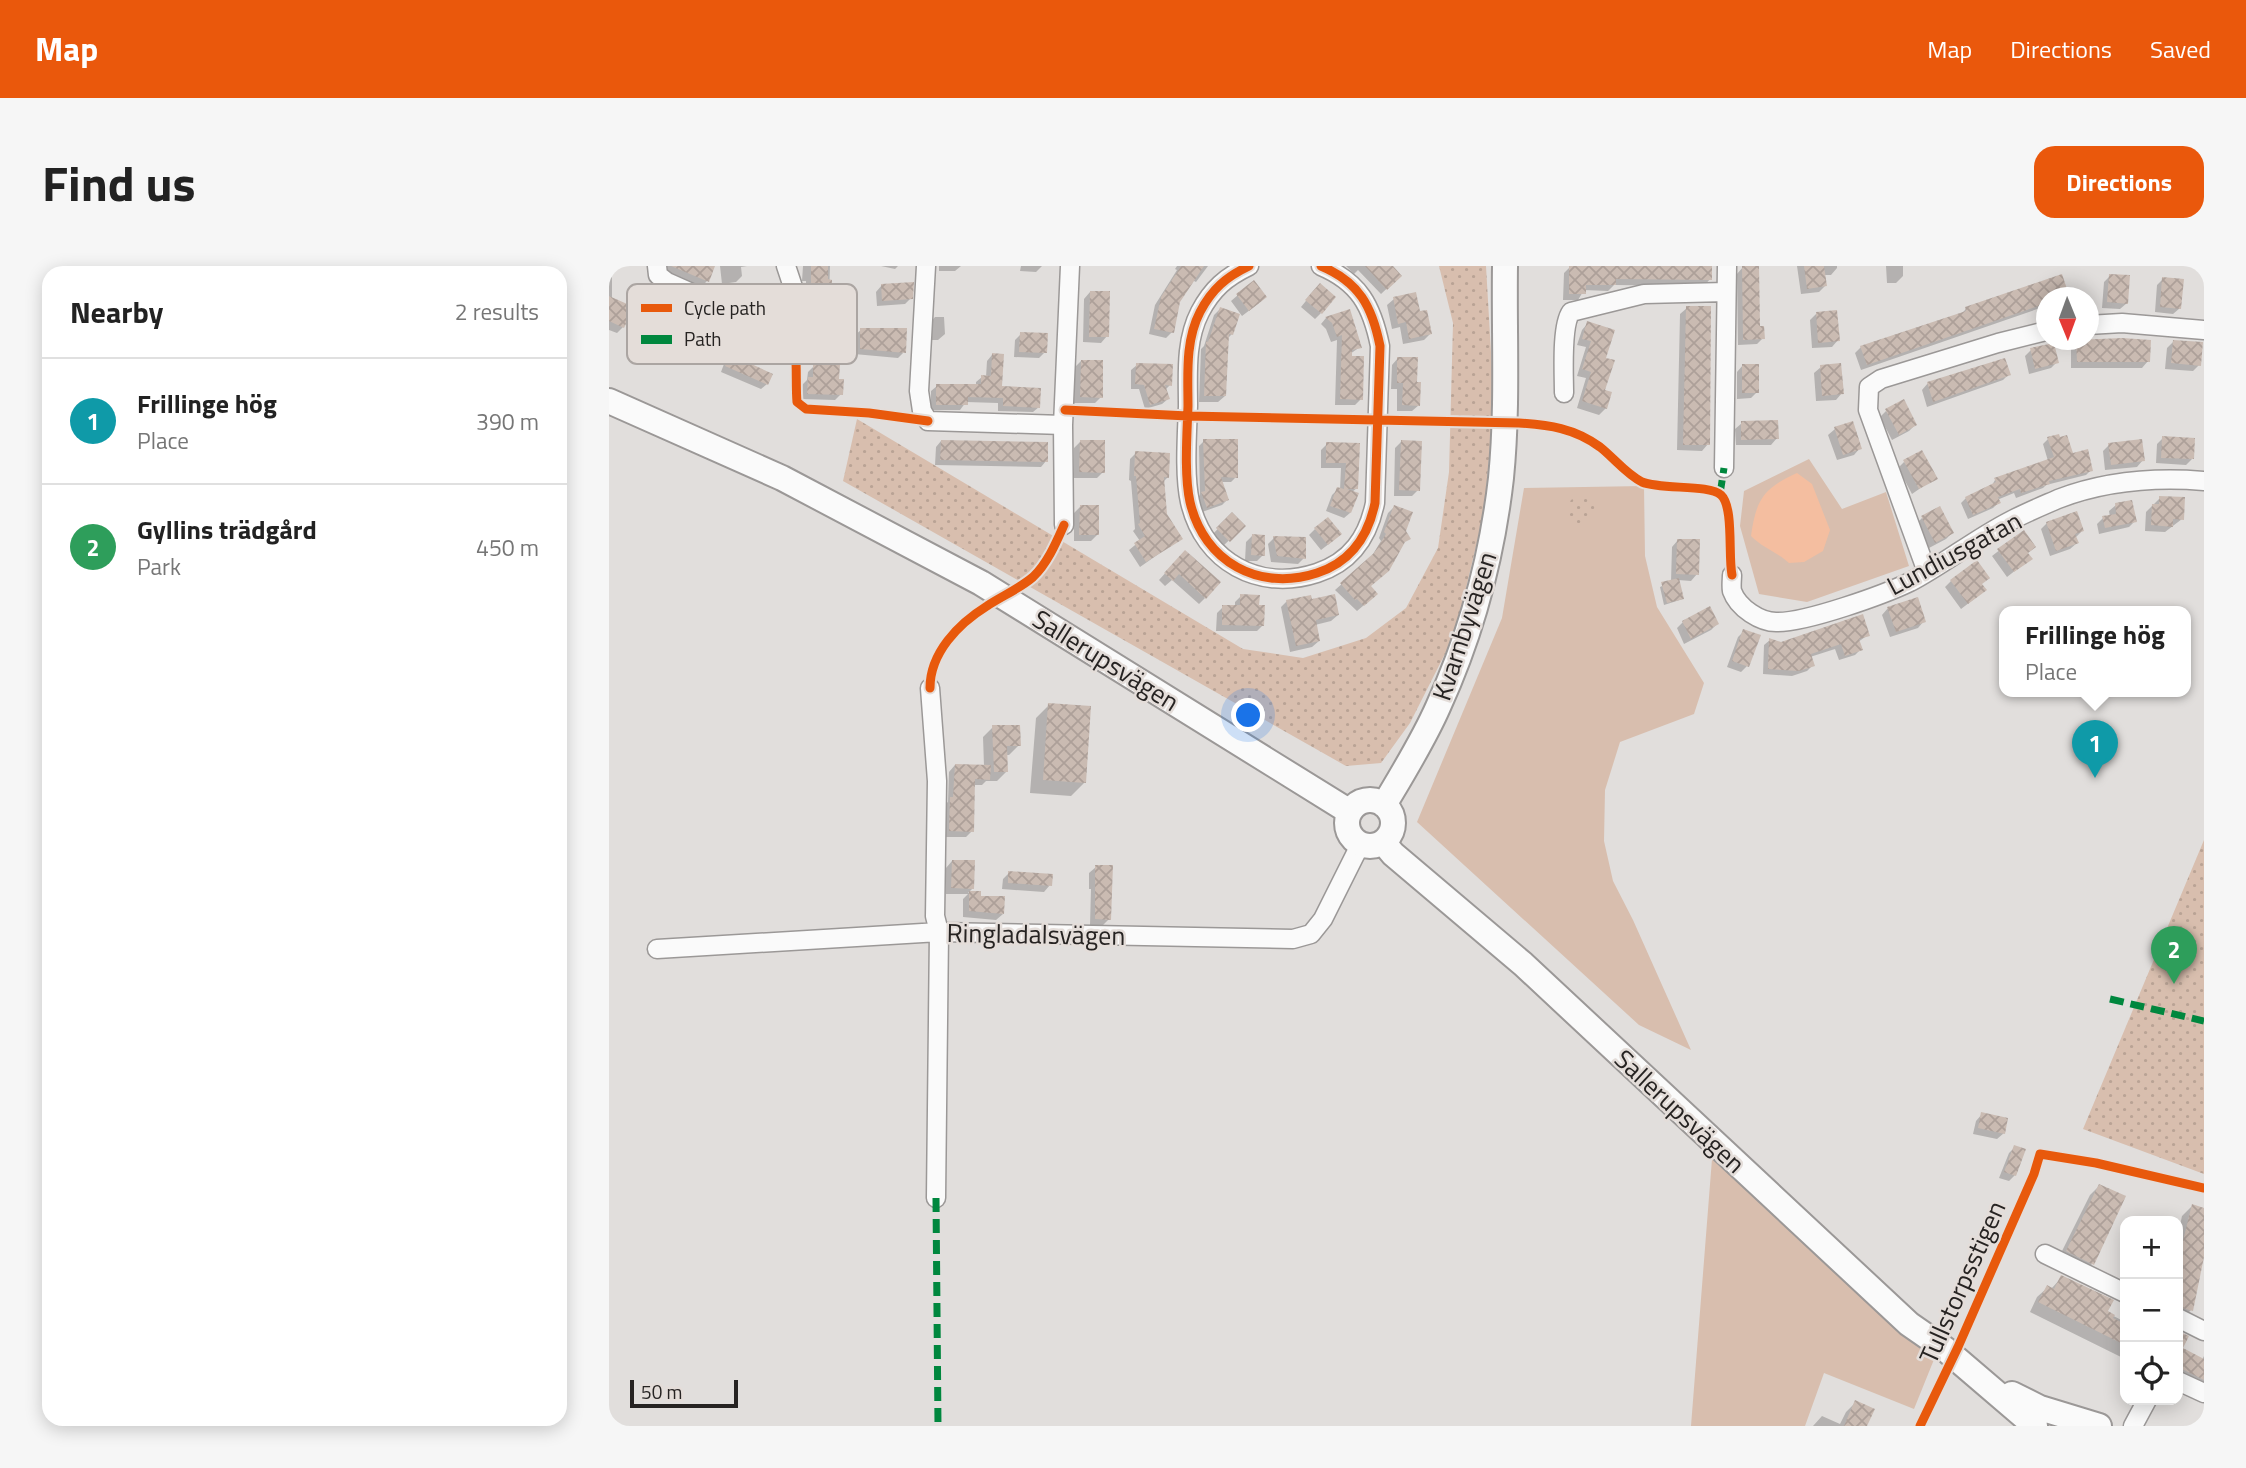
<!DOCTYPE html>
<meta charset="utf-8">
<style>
body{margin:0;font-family:"Titillium Web",sans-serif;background:#f6f6f6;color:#222}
.controls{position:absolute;right:21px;bottom:21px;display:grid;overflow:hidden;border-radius:14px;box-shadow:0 4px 18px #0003}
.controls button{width:63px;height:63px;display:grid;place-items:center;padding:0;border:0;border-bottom:2px solid #e0e0e0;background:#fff;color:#222;font:35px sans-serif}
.compass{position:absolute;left:1427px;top:21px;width:63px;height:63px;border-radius:50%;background:#fff;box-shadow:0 4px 18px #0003;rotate:179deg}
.scale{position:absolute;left:21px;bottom:18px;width:108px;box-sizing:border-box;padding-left:7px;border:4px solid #262322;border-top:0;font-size:19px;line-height:24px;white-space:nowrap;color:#262322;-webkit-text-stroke:5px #e4ddd9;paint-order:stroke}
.you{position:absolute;left:640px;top:450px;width:24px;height:24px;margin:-18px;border:5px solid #fff;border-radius:50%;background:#1a73e8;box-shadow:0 0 0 10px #1a73e833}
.badge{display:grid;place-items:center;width:46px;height:46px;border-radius:50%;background:#ea580c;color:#fff;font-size:23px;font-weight:700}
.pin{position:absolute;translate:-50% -58px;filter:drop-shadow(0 2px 4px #0008)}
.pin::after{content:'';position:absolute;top:37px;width:24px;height:21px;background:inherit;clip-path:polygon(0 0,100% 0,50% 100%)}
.popup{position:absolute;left:1390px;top:340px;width:192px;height:91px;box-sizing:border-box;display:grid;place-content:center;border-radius:14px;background:#fff;filter:drop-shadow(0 2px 5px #0005);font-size:23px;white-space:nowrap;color:#767676}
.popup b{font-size:26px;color:#222}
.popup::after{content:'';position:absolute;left:50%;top:100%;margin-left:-14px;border:14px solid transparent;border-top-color:#fff}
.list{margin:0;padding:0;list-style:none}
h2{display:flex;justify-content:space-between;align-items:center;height:91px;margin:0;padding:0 28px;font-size:30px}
h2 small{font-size:23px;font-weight:400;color:#767676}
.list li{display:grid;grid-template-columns:46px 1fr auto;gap:21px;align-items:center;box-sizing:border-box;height:126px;padding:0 28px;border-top:2px solid #e0e0e0}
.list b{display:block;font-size:26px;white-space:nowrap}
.list p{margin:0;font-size:23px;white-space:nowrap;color:#767676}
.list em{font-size:23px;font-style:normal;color:#767676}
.icon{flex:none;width:38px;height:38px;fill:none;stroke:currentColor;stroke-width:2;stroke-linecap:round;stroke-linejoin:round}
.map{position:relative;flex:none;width:1595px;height:1160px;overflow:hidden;border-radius:21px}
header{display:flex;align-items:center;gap:42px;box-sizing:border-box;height:98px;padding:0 35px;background:#ea580c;color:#fff}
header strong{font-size:33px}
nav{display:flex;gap:38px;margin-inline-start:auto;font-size:24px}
.intro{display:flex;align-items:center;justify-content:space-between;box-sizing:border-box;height:168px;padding:0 42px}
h1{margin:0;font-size:49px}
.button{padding:18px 32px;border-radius:21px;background:#ea580c;color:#fff;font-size:24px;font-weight:700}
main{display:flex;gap:42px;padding:0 42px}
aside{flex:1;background:#fff;border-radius:21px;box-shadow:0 4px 18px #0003}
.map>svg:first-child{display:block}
.grass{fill:#d8beae}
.park{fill:url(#park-dots)}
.water{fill:#f4bea0}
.shadow{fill:#0003}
.building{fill:url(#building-cross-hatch)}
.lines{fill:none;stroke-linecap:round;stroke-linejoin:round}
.street-casing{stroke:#9b9897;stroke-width:21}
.secondary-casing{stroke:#9b9897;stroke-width:28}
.street{stroke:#fafafa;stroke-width:18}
.secondary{stroke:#fafafa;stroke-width:24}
.quiet{stroke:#00873e;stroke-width:7;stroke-dasharray:14 7;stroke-linecap:butt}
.cycleway-casing{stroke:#e4ddd9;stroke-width:13}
.cycleway{stroke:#e8590c;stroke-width:9}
.labels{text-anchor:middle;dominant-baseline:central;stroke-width:5;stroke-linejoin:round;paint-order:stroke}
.street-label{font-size:26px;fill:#262322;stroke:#e4ddd9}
.key{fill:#e4ddd9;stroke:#aba5a2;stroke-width:2}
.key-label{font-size:19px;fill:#262322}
</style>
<header>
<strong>Map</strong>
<nav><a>Map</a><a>Directions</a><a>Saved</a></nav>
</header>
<div class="intro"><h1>Find us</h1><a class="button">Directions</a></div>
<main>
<aside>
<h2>Nearby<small>2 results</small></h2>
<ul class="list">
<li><span class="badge" style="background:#0f9aa8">1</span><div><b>Frillinge hög</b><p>Place</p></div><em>390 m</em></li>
<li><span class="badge" style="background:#2e9e5b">2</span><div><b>Gyllins trädgård</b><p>Park</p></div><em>450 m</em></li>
</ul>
</aside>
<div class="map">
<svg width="1595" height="1160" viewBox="0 0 1595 1160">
<defs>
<pattern id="park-dots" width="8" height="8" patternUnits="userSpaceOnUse" patternTransform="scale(1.75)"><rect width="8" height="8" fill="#d8beae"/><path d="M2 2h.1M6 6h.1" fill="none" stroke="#b9a395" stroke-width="1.8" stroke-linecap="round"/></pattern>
<pattern id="building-cross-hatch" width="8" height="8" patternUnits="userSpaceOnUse" patternTransform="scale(1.75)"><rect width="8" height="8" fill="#cabbb2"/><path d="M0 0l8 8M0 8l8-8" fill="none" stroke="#ada099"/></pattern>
</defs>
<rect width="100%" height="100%" fill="#e1dedc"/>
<path class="grass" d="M1200,193L1233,243L1277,226L1300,300L1198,336L1150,328L1131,260L1135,225Z
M1035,220L1036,290L1048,341L1095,417L1085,448L1011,476L996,524L995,575L1004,615L1024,654L1082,784L1030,759L808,556L893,352L915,222Z
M1103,893L1326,1091L1305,1143L1215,1107L1196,1160H1082Z"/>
<path class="park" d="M830,0H877L885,138L875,247L846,368L801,457L772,497L737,500L234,215L248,153L634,383L694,392L757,372L797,342L829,282L840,206L844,57Z
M958 244a14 14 0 1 1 28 0a14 14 0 1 1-28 0Z
M1595,574V908L1474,863Z"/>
<path class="water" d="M1188,207L1203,218L1221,264L1214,285L1195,296L1180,297C1168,286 1154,282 1142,270C1147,234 1154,222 1188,207Z"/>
<path class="shadow" d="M57,0H104L98,15L92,21L55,6Z
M111,0H138L132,1L133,10L127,16L113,18Z
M194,0H221L219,62L214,67L212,86L207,92L197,91V15H193Z
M272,0H289L286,3Z
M330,0H352L346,5H330Z
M412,0H433L427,6L411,5Z
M568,0H599L587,16L583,14L569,36L563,66L557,72L540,68L546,39L568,4L566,3Z
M737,0H781L791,10L772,28L749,4L745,8Z
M985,0H1101V13L1095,20L1005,19L999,25L975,24L969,34H954L955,7L961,1Z
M1188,0H1228V2L1222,9H1215L1216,20L1210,26L1192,28Z
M1277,0H1294V10L1287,17H1278Z
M1134,1L1154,72L1148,78L1129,79L1128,8Z
M0,6H3V33L14,61L8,67L0,64Z
M1451,10L1458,29L1455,32H1437V40L1252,104L1246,87L1252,81L1351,49L1357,43Z
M1501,10L1518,37L1511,43L1493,42L1495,16Z
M1554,13L1571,42L1564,48L1546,46L1548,19Z
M644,16L650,37L633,50L622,35Z
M273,19L302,32L296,38L268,40L267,26Z
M705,25L712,47L706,53L692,41Z
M481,26L498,70L492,77L474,76L475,33Z
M785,33L809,47L821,68L815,74L794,78L791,61L783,63L778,39Z
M43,37L78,70L72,76L38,60V42Z
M1078,42L1099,178L1093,185L1068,184L1071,48Z
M611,43L623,68L618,73L616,130L609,136H590L592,83L595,80L605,49Z
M740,45L751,81L741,88L752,133L746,139H726L728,74L722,76L717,63L712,58L717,52Z
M1208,47L1229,74L1223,81L1203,82L1201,54Z
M326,51H335L336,68L329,74H319L320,58Z
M979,57L995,93L994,125L997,142L990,149L968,142L977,112L968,110L977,81L968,79L973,64Z
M252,64L295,86L289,92L245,88V70Z
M110,66L135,97L158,118L152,123L112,106L115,98L103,94L104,72Z
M412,68L436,86L430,92L405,91L406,74Z
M1468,75L1539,95L1533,102H1462V82Z
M1565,75L1590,99L1584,105L1556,103L1558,82Z
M1422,84L1448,96L1442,102L1420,108L1416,90Z
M383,89L391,122L430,141L424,146L389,145V137L357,136L351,144H322V125L328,120H367V116L373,111H377L378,95Z
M789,92L806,118L810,139L803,145H788V123H782L783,99Z
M472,95L492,131L486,137H465L466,101Z
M528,99L561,119L556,124L559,133L553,138L536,143L530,123H522V104Z
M1134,99L1148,126L1142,132L1128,133V106Z
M205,100L229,114L232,128L226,134L193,133V119L198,114L199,106Z
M1212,101L1233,127L1227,134L1207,135L1205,107Z
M1400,108L1394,114L1318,141L1313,124L1319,117Z
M1277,145L1306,159L1300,165L1283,174L1271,151Z
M1133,157L1168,172L1162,179H1127L1126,163Z
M1226,163L1251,182L1245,189L1228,194L1219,169Z
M1554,172L1583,193L1577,199L1547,197L1548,178Z
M1439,173L1482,204L1477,209L1437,219L1434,222L1407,232L1405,227L1388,234L1389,237L1384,242L1359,253L1352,237L1357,232L1382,221L1386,214L1439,195L1434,178Z
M332,175L437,195L432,201L326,199L327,181Z
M595,175L627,211L622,216H612L618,234L613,239L593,246L588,233L591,229L590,180Z
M471,176L494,206L488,212H465V182Z
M792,176L809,224L803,230H785L786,182Z
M718,178H749L748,222L743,226L741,247L735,252L717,245L723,229L729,223L731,224L732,202H712V184Z
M1500,179L1534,194L1528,201L1496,204L1494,185Z
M527,187L559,211L554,216L556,249L571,273L531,301L520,284L531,275L524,265L526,263L522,215L520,214L521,193Z
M1295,196L1326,212L1303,228L1289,202Z
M1551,232L1573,253L1556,266L1536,265L1537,246Z
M1507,239L1526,255L1520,261L1490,268L1488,258L1494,252L1501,251L1500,245Z
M471,241L489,268L482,275H465V247Z
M785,241L795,265L792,279L760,321L761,334L748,345L726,324L761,293L772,275L770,272L779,247Z
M623,248L635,260L614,280L603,269Z
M1313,252L1343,267L1337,273L1320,282L1307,258Z
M1438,257L1473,265L1466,272L1468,277L1461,283L1441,290L1432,263Z
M706,263L725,274L712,284L700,269Z
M1414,266L1417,288L1421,293L1398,311L1383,290Z
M643,270L654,289L648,295H636L637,276Z
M665,272L695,292L689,298L662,296L659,278Z
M1069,274L1088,308L1082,315L1069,314L1074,333L1055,339L1051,321L1062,316L1063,281Z
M570,292L596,332L590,338L563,314L556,320L550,314Z
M1342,315L1371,319L1369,330L1352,343L1336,321Z
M632,330L649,341L654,359L648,365H607L608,347L614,341H626V336Z
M678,335H701L729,349L722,355L706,359L710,375L703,381L681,386L672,341Z
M1279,342L1315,355L1309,362L1281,371L1273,349Z
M1074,356L1108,358L1102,364L1075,378L1068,362Z
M1135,365L1138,400L1132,406L1118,401L1129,371Z
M1259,369L1249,376L1252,383L1246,389L1230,394L1226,383L1201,391L1204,399L1198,405L1183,410L1154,408L1155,379L1161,374L1172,378Z
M440,439L475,517L462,530L421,527L427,452Z
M384,461L410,479L400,489H397L398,505L388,515H377L373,519H364L363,565L357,571H335V539L339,536L340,506L346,499L375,500L374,471Z
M343,595L364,622L359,627H370V632L394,648L387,654L354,651V633L359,628H337V602Z
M487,601L500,653L494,659H481L482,623H480V607Z
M400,607L441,619L435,626L393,623L394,613Z
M1373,848L1395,867L1388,873L1364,868L1367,855Z
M1406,881V909L1400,915L1390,912L1400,887Z
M1490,920L1483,998L1474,1008L1448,995L1481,929Z
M1583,940L1582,1044L1572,1054L1569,1053V969L1573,950Z
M1453,1011L1497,1046L1516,1056V1093L1421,1046L1428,1031L1438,1022L1442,1023Z
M1569,1066L1577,1071L1571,1083L1593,1094L1595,1090V1128L1569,1115Z
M1247,1136L1256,1160H1204L1213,1150L1231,1158L1237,1146Z"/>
<path class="building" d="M62,0H106L100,16Z
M202,0H219V13L223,14L221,63L216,62L214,87L202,86Z
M572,0H595L571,36L565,67L545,63L552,31Z
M756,0H784L793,10L778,24Z
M960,0H1103V14L1007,13V19H977V28H960Z
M1133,0H1150L1151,60H1155L1156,73L1134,74Z
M1195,0H1215L1218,20L1198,23Z
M1453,8L1460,29L1438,32V37L1258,99L1251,80L1357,45L1356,41Z
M1500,8L1521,9L1519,38L1498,36Z
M1553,11L1575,13L1572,43L1551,41Z
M645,14L658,31L640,45L627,28Z
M305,16L304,33L273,35L272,18Z
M711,17L727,31L713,48L696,34Z
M481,25H501L500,71H480Z
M807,26L811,45L818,44L823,68L800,73L797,56L789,58L784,31Z
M0,30L25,41L15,62L0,55Z
M42,35H58L89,49L79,71L42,55Z
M1077,40H1102L1101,179H1074Z
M611,41L631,48L624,69L620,68L617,130H595L597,75L599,76Z
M741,43L753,82L743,84V90H755L754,134L731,133L733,69L728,71L723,57L716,51Z
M1228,44L1231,75L1209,77L1207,46Z
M978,55L1006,64L997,92L1006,94L996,124L1003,126L998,143L973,135L982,106L973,103L982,75L973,73Z
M251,62H298L297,87L251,83Z
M109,64L125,65L147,74L138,96L164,108L159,119L116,100L119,93L108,88Z
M411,66L439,67L438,87L410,86Z
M1513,72L1542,74L1541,96H1468L1467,74Z
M1564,74L1594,76L1592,100L1562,97Z
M1445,77L1450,97L1426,103L1421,82Z
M383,87L395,88L393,120L432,122L431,142L394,140V132L359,131V139H327V118H372V109L382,110Z
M788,91H809L808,116H812L811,140L793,139L794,117H788Z
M1396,92L1402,109L1324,136L1318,116Z
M472,94H494V132L471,131Z
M527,97L564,98L563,120L556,119L561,133L541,139L535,119L526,118Z
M1232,97L1235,128L1213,130L1211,99Z
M204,98L231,99L230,113H235L234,129L198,128L199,111H204Z
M1133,98H1150V127H1133Z
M1295,133L1308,159L1290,169L1276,143Z
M1169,154L1170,173L1132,174V155Z
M1244,155L1253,183L1234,189L1225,161Z
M1450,168L1451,171L1458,169L1464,187L1479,183L1484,205L1440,215L1441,218L1412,227L1411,223L1389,231L1392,237L1364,249L1356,231L1387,216L1385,212L1445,191L1438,171Z
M1553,170L1586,172L1585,193L1552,192Z
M594,173H629V212L612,211L620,234L598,242L592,226L596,225Z
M1533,173L1536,195L1502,199L1499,177Z
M332,174L439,176V196L331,194Z
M471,174H496V207L470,206Z
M792,174L813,175L811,225L790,224Z
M717,176L751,177L749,223H738L750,227L742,247L721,240L728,221L735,223L737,197H717Z
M1313,184L1329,213L1310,223L1294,194Z
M526,185L561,187L560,212L555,211L558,248L574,273L537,296L525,277L536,270L529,258L531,257L527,210H525Z
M1550,230L1576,231L1575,254L1564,253V261L1542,259L1543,238H1550Z
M1523,234L1528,256L1496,262L1493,250L1507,248L1506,237Z
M471,239H490V269H470Z
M785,239L804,246L797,265L802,273L796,276L780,305L762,320L769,328L755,340L748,333L746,334L731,317L765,287L777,268L775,266Z
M1331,240L1345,267L1326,277L1312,250Z
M1468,245L1475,265L1466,268L1470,277L1447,285L1437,256Z
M623,246L637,260L621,276L607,262Z
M719,251L733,268L719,279L705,262Z
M1415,264L1427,281L1419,287L1424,293L1405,306L1388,283Z
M643,268L656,269V290L642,289Z
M664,270L697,271V293L668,290Z
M1068,273H1091L1090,309L1067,308Z
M576,284L612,316L597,333L570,308L564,315L555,307Z
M1368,294L1381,312L1373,318L1378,324L1359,338L1341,314Z
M1070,312L1075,333L1058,337L1052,316Z
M631,328L651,329L650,339H656L655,360L613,359V339H631Z
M726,328L730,349L707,354L711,375L687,380L677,334L702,329L703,333Z
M1309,331L1317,356L1287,366L1278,341Z
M1101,340L1110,358L1082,373L1073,355Z
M1254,348L1261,370L1250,373L1254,384L1236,390L1232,378L1202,388L1206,400L1190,405L1159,403L1160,372L1172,376Z
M1134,363L1152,369L1140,401L1123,395Z
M439,437L482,440L477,517L434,514Z
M383,459H411L412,480H398L399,506H385Z
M346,498L382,499L381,514L366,513L365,566L340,565L341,531H344Z
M343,594H366L365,623L342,622Z
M486,599H504L502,654L486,653Z
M399,605L444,608L443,620L399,617Z
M360,625H372V630H396L395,648L360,645Z
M1372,846L1399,852L1396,868L1369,862Z
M1405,879L1417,883L1407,910L1395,906Z
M1490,918L1517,930L1485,999L1457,985Z
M1583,938L1595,942V991L1584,1045L1569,1041V995Z
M1452,1009L1505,1034L1499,1045L1506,1049L1504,1052L1516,1058V1079L1429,1036L1438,1019L1445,1023Z
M1569,1065L1580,1070L1574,1082L1595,1093V1114L1569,1101Z
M1246,1134L1266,1143L1258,1160H1235Z"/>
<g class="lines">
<g class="street-casing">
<path id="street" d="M48,0L49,9L58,16L159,61H181L187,51L185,24L177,0
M317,0L310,125L313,145L319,155L454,159
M640,0C617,11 603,23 591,46C576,75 579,109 579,140C578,169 575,209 581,236C595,296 650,326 708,307C742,296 759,271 766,237L771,80C763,40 750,16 712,0
M1479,59L1513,57L1595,64
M955,127C955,108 952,60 962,46L1035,28L1117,26
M1115,202L1118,0
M455,259L454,159L461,0
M1318,306L1259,144L1260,121L1272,113L1389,77L1437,65
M1123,309C1123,313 1122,320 1123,325C1129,342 1152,357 1169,356C1198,356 1274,329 1301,316C1335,298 1366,273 1401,255C1416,247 1433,240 1449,233C1496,215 1546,211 1595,215
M321,422L328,515L326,650L330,666L327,932
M48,683L330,666L684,673L702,668L714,653L752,577
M1436,988L1516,1027
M1569,1052L1595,1065
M1569,1115L1595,1127
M1524,1160L1538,1134"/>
</g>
<g class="secondary-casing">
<path id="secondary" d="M0,135L173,212L372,317L741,546
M738 557a23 23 0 1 1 46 0a23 23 0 1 1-46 0Z
M775,539C794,507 814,475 829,441C862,369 883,291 892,212C899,142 895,71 896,0
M774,576L784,588L914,698L1300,1058L1336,1083L1426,1160
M1403,1128L1431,1142L1490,1160"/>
</g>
<use href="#street" class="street"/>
<use href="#secondary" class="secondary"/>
<path class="quiet" d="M1111,228L1115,202
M1501,733L1595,755
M327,932L329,1160"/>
<g class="cycleway-casing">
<path id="cycleway" d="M640,0C617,11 603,23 591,46C576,75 579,109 579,140C578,169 575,209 581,236C595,296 650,326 708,307C742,296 759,271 766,237L771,80C763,40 750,16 712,0
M181,61C190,79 186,115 188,136L197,143L260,147L319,155
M456,144L579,150L910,157C940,159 965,162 991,181C1005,192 1017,208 1033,216C1052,224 1100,218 1112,229C1125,241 1119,290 1123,309
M321,422C321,387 349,358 378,340C393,330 410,323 424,311C438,298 447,277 455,259
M1311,1160L1349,1081L1425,908L1431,888L1487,897L1595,922"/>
</g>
<use href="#cycleway" class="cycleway"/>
</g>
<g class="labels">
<g class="street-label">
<text transform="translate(1345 287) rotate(-28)">Lundiusgatan</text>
<text transform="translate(855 360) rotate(-72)">Kvarnbyvägen</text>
<text transform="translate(497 394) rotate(32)">Sallerupsvägen</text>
<text transform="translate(427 668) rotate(1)">Ringladalsvägen</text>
<text transform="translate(1071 845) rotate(43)">Sallerupsvägen</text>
<text transform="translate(1353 1016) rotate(-66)">Tullstorpsstigen</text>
</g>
</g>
<rect x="18" y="18" width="230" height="80" rx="10" class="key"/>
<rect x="32" y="38" width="31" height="8" fill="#e8590c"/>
<rect x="32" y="69" width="31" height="9" fill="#00873e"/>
<g class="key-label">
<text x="75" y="49">Cycle path</text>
<text x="75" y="80">Path</text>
</g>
</svg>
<div class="controls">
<button>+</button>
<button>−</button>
<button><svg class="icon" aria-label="locate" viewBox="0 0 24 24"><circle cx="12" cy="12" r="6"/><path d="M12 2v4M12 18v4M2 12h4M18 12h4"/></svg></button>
</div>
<svg class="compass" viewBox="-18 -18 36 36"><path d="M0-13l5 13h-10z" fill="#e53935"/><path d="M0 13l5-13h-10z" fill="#767676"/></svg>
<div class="scale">50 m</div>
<div class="you"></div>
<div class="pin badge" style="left:1486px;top:512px;background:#0f9aa8">1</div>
<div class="popup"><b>Frillinge hög</b>Place</div>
<div class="pin badge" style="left:1565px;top:718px;background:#2e9e5b">2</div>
</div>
</main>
